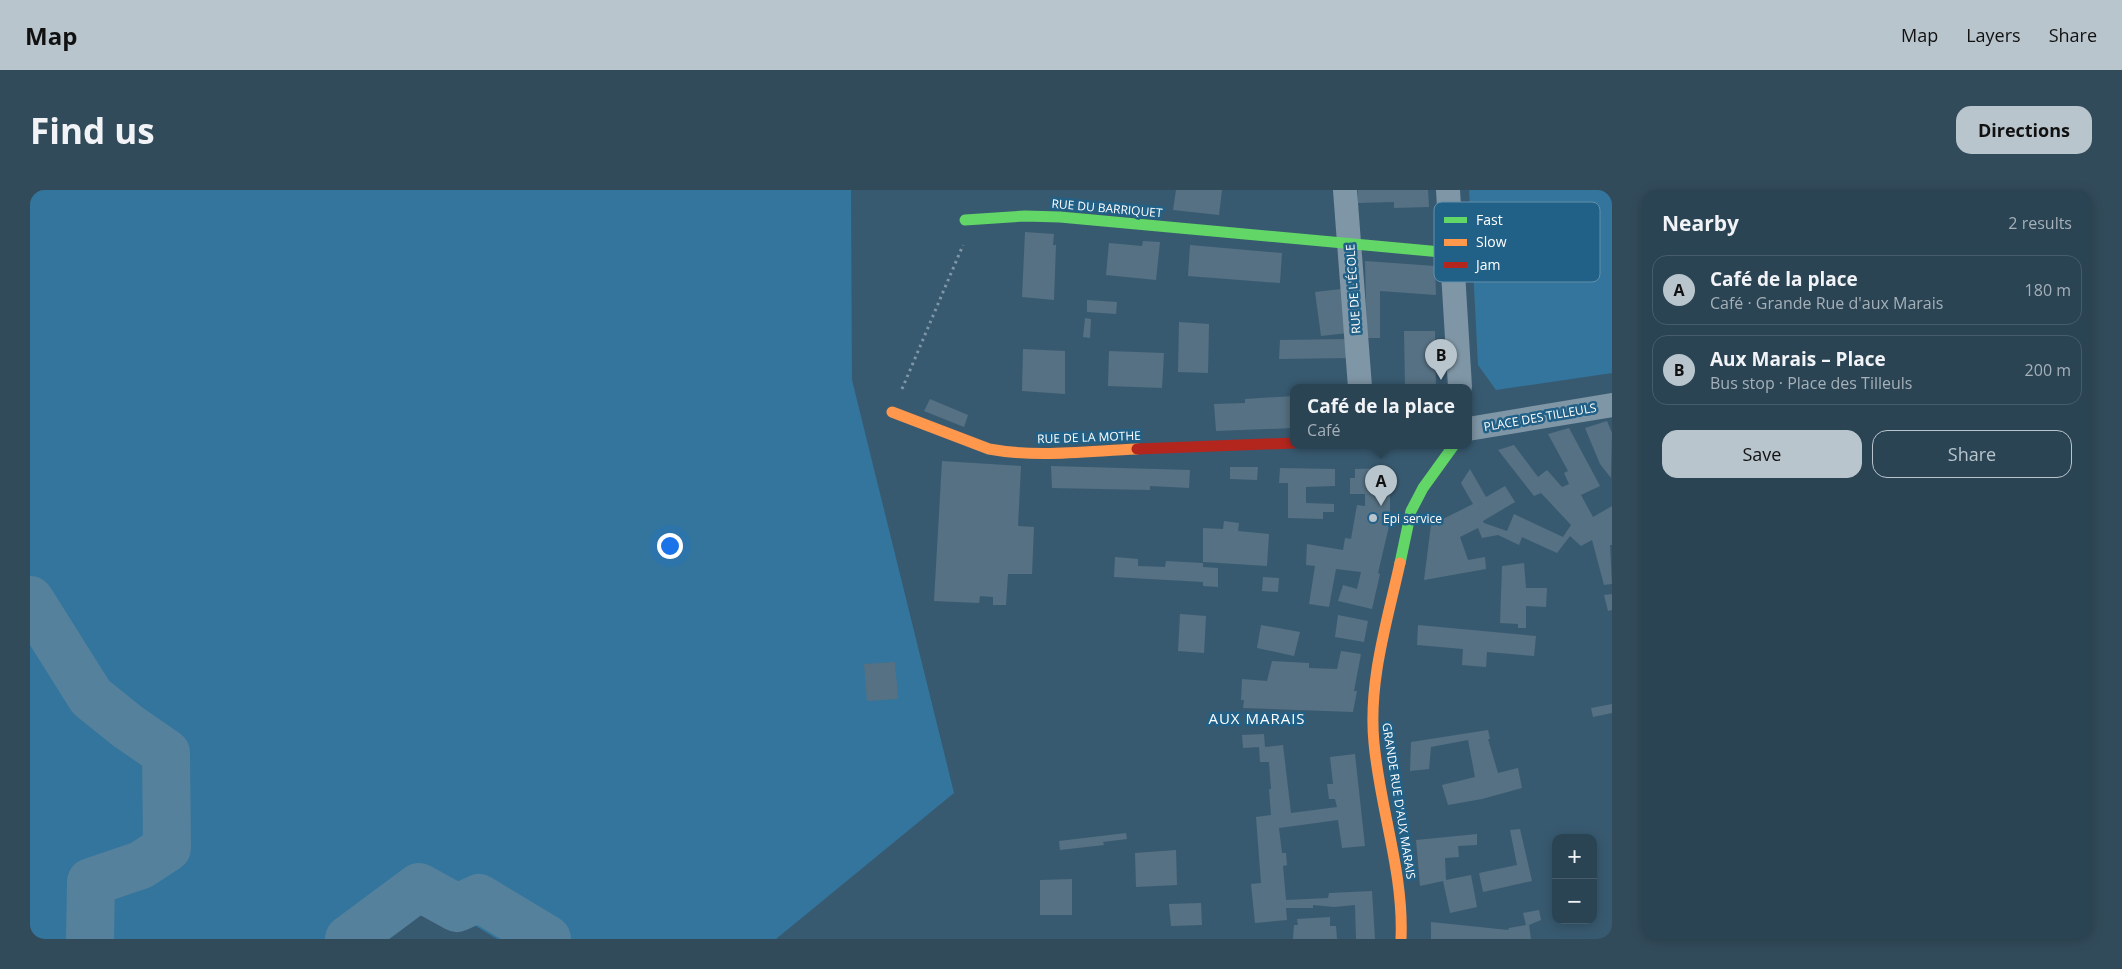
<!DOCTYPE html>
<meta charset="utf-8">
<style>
body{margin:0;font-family:"Open Sans",sans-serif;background:#324b5a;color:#f1f3f6}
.controls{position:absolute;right:15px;bottom:15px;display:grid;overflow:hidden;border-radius:10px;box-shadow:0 2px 12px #0003}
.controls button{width:45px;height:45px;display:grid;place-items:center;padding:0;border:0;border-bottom:1px solid #465c6b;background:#2a4454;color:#f1f3f6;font:25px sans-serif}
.you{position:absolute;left:639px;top:355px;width:18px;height:18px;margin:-12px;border:4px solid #fff;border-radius:50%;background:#1a73e8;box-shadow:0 0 0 8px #1a73e833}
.badge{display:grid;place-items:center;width:32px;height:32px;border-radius:50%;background:#b9c5cd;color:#111;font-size:16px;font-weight:700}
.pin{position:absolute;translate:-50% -41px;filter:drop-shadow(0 1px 2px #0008)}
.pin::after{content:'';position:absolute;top:26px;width:18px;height:15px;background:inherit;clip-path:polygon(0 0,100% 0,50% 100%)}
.popup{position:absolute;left:1260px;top:194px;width:182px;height:65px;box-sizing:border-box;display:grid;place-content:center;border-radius:10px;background:#2a4454;filter:drop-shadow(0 1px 4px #0005);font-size:16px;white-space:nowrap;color:#a5b0b8}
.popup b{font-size:19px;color:#f1f3f6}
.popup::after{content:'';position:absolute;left:50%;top:100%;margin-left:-10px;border:10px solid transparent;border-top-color:#2a4454}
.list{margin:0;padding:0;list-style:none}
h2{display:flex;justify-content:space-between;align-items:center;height:65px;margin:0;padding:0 20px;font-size:21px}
h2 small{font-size:16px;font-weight:400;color:#a5b0b8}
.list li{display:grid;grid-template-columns:32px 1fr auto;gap:15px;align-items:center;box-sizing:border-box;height:70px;margin:0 10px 10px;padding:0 10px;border:1px solid #465c6b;border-radius:15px}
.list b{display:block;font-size:19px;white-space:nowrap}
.list p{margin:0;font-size:16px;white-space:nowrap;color:#a5b0b8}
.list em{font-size:16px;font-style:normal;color:#a5b0b8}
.actions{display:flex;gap:10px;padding:15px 20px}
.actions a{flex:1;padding:11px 0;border:1px solid #b9c5cd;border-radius:15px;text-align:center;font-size:18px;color:#b9c5cd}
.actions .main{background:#b9c5cd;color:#111}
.map{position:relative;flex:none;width:1582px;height:749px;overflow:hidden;border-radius:15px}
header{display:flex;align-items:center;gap:30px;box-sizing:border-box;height:70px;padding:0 25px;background:#b9c5cd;color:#111}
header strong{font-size:24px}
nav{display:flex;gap:28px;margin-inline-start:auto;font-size:18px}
.intro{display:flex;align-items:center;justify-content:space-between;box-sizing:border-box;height:120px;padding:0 30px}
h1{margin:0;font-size:35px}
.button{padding:12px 22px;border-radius:15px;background:#b9c5cd;color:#111;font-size:18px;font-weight:700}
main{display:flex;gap:30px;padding:0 30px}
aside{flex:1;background:#2a4454;border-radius:15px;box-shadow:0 2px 12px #0003}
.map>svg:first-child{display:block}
.green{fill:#33759c}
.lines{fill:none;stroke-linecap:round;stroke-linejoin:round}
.river{stroke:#56819c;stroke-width:48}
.building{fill:#567183}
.path{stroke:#7f96a6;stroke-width:3;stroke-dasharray:2.5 4;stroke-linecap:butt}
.street{stroke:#7f96a6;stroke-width:24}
.fast{stroke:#63d668;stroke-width:11}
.slow{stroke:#ff974d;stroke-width:11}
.jam{stroke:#b3261e;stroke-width:11}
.poi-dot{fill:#b9c5cd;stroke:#216087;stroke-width:2}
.labels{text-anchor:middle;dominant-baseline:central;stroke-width:5;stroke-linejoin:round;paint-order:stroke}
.street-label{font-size:12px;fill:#fff;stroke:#216087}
.poi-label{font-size:12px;fill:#fff;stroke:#216087;text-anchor:start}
.quarter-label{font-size:15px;letter-spacing:1px;fill:#fff;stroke:#216087}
.key{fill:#216087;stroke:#6490ab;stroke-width:1}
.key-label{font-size:14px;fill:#fff}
</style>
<header>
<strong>Map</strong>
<nav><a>Map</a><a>Layers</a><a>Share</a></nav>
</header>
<div class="intro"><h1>Find us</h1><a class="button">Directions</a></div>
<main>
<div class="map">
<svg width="1582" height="749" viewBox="0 0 1582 749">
<rect width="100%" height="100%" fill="#385a70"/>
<path class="green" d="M0,0H821L822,190L924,603L746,749H467L388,701L323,749H0Z
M1439,0H1582V183L1466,200L1448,175Z"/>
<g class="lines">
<path class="river" d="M0,410L61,507L97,536L136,563L137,658L111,675L61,692L60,749
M319,749L389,697L427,718L449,708L517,749"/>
</g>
<path class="building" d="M1146,0H1192L1189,25L1143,20Z
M1328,0H1398L1399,17L1364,18V12L1328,13Z
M995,42L1024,44L1023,55H1026L1024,110L992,107Z
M1113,51L1130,52L1126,90L1076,85L1079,53L1112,56Z
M1160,55L1252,63L1250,93L1158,86Z
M1335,71L1405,76L1406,105L1350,101V148H1337Z
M1311,99L1318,143L1291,146L1285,102Z
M1057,110L1087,112L1086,124L1057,122Z
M1055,128L1061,129L1060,148L1053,147Z
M1149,132L1179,134L1178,183L1148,182Z
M1374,141H1405L1406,197H1375Z
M1318,149L1319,168L1249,169L1250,150Z
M993,159L1035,161V204L992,201Z
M1079,161L1134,163L1132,198L1078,196Z
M1264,206V238L1186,241L1184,214L1215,213V209Z
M900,209L938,225L934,237L894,221Z
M1577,231L1582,243L1581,288L1570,274L1555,238Z
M1539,238L1570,296L1551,305L1563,327L1582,316V355H1580L1582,394L1574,395L1562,350L1551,356L1540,346L1527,363L1492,347L1489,355L1468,345L1452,348L1448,338L1430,347L1438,370L1455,367L1456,379L1394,390L1401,335L1443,314L1431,293L1440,279L1456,307L1475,296L1485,312L1453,331L1454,333L1477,341L1484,324L1533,347L1541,335L1511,303L1504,306L1468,260L1484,255L1508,287L1517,280L1532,297L1539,294L1534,283L1538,281L1518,244Z
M912,271L991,276L988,336L1004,337L1002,384H978L976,415H963V407L950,406L949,413L904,411Z
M1021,276L1160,280L1159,298L1120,296V300L1022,298Z
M1200,277H1228L1227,290L1200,289Z
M1250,278L1305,279V296L1276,297V313L1304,314V322H1293V329L1258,328V293H1249Z
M1360,278V332L1348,383L1350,384L1342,419L1308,411L1313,395L1327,399L1331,382L1306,379L1299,417L1279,414L1285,376L1276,375L1277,354L1313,360L1315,348L1321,349L1327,315L1335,316V304H1320V288H1325V279Z
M1194,331L1209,333L1208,341L1239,344L1237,376L1173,372V338L1193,339Z
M1085,367L1108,369V376L1135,377L1136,371L1173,373V377L1188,378V397L1173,396V392L1084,387Z
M1494,373L1496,398H1517L1516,417L1496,416V438H1488V434L1470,433L1472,376Z
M1233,387L1249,388L1248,402L1232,401Z
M1582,404V420L1578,421L1574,405Z
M1150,424L1176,426L1174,463L1148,461Z
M1308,425L1338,431L1334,452L1305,447Z
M1231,435L1270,442L1264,466L1227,458Z
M1388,435L1506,446L1504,466L1457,462L1456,477L1432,475L1433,459L1387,455Z
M1311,461L1331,464L1324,501H1327L1323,522L1213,518L1214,510H1211L1212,489L1237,491L1242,471L1279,473V478L1307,479Z
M865,472L868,509L837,511L834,474Z
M1582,514V523L1563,527L1561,518Z
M1458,540L1460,549H1458L1468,583L1488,578L1492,598L1452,609L1418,615L1412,595L1445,587L1438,550L1401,557L1399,579L1380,581L1381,552Z
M1234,544L1235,557L1253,555L1261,623L1307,617L1305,609H1299L1297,594H1303L1300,567L1325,564L1335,656L1312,658L1308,630L1249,638L1252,663H1256L1257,675L1253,676L1256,710L1298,708L1299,703L1342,701L1345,749H1326L1325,715L1304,717L1283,715V718H1256L1257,730L1225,733L1221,694L1231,693L1226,627L1241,625L1239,599H1241L1239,572H1230L1229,557L1213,558L1212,545Z
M1490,639L1502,691L1453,702L1449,683L1487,675L1480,640Z
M1096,643L1097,649L1073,652L1074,655L1030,660L1029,651Z
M1447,644V655L1428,656L1429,667L1415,668L1416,690L1441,685L1447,717L1420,723L1413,691L1390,696L1386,650Z
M1146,660L1147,695L1106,697L1105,663Z
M1042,689V725H1010V690Z
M1171,713L1172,735L1141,736L1139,714Z
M1509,720L1511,730L1499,735L1501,749H1401V732L1478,740L1479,738L1496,735L1493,723Z
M1300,727V736H1306L1307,749H1263L1264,735H1268L1267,729Z"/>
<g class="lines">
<path class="path" d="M872,199L933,55"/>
<path class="street" d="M1315,0L1330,197
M1418,0L1430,197
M1438,239L1582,215"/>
<path class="fast" d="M935,30L995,26L1030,27L1422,63
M1370,373L1381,321L1393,298L1424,255"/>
<path class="slow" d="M862,222L959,259C1007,268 1058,261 1107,259
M1370,373C1357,432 1338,492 1344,553C1350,619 1374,683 1371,749"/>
<path class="jam" d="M1107,259L1264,253"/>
</g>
<circle class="poi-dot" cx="1343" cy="328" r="5"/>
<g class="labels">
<g class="street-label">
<text transform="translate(1077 18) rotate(5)">RUE DU BARRIQUET</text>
<text transform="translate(1323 99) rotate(-94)">RUE DE L'ÉCOLE</text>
<text transform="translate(1510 227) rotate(-10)">PLACE DES TILLEULS</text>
<text transform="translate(1059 247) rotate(-2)">RUE DE LA MOTHE</text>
<text transform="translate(1369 611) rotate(81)">GRANDE RUE D'AUX MARAIS</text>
</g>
<g class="poi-label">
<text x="1353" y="328">Epi service</text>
</g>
<g class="quarter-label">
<text x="1227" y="528">AUX MARAIS</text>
</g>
</g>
<rect x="1404" y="12" width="166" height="80" rx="8" class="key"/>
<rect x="1414" y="27" width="23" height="6" fill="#63d668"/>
<rect x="1414" y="49" width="23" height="7" fill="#ff974d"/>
<rect x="1414" y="72" width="23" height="6" fill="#b3261e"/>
<g class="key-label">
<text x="1446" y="35">Fast</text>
<text x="1446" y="57">Slow</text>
<text x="1446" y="80">Jam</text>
</g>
</svg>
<div class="controls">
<button>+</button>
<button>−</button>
</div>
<div class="you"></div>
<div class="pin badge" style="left:1351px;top:316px">A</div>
<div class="popup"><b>Café de la place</b>Café</div>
<div class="pin badge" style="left:1411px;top:190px">B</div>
</div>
<aside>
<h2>Nearby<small>2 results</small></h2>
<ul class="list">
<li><span class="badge">A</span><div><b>Café de la place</b><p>Café · Grande Rue d'aux Marais</p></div><em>180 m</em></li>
<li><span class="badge">B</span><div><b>Aux Marais – Place</b><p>Bus stop · Place des Tilleuls</p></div><em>200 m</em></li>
</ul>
<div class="actions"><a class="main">Save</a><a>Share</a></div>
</aside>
</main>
